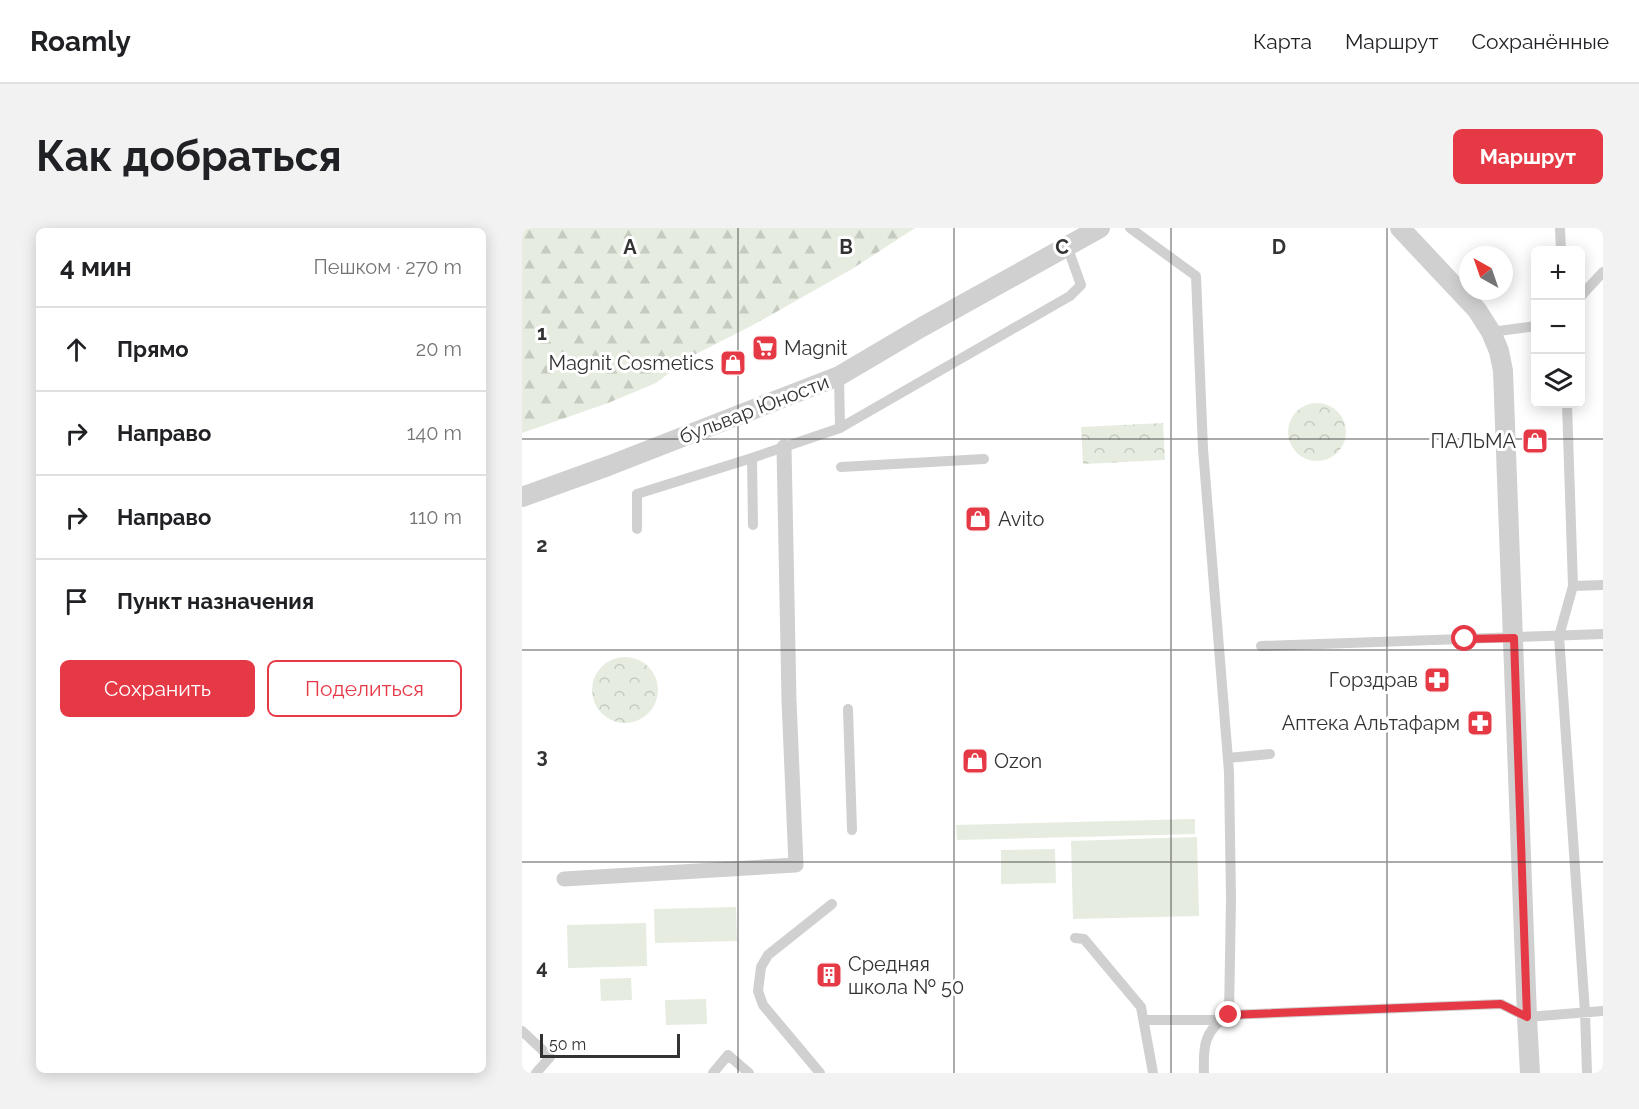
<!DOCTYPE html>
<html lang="ru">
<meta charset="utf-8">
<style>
body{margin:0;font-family:Raleway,sans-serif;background:#f2f2f2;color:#202124}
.controls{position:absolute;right:18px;top:18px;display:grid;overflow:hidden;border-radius:9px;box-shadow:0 3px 15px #0003}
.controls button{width:54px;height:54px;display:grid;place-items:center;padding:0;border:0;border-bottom:2px solid #e0e0e0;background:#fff;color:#202124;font:30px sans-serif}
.compass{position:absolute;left:937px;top:18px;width:54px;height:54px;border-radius:50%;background:#fff;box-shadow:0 3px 15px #0003;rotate:320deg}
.scale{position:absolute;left:18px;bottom:15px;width:140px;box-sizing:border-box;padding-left:6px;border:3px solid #333;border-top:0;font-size:16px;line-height:21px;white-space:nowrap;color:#333;-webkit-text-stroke:4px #fff;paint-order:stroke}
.stop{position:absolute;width:18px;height:18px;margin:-14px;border:4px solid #e63946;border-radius:50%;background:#fff}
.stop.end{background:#e63946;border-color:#fff;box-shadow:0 2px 6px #0008}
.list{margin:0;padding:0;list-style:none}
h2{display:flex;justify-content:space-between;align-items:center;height:78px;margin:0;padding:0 24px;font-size:26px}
h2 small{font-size:20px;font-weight:400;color:#757577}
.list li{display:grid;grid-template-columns:39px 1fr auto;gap:18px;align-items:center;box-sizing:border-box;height:84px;padding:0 24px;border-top:2px solid #e0e0e0}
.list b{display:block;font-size:22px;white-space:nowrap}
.list em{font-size:20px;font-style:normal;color:#757577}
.actions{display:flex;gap:12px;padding:18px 24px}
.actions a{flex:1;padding:14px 0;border:2px solid #e63946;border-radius:9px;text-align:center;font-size:21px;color:#e63946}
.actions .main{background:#e63946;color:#fff}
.icon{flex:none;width:33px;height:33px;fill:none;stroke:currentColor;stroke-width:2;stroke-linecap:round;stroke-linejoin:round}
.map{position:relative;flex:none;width:1081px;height:845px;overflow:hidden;border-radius:9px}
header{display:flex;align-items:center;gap:36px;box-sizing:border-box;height:84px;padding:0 30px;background:#fff;border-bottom:2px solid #e0e0e0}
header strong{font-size:28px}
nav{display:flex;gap:33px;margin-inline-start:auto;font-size:21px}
.intro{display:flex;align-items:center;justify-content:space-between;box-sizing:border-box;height:144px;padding:0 36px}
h1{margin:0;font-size:42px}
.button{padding:15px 27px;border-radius:9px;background:#e63946;color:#fff;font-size:21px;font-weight:700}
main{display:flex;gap:36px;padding:0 36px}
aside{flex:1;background:#fff;border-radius:9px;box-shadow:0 3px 15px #0003}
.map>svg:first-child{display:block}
.forest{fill:url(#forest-firs)}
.park{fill:url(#park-crowns)}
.garden{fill:#e6ecdf}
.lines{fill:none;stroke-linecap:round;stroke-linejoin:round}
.service{stroke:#d0d0d0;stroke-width:10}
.pedestrian{stroke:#d0d0d0;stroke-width:15}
.minor{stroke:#d0d0d0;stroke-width:20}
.route{stroke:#e63946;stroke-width:8}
.grid{fill:none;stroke:#333;stroke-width:1.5;stroke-opacity:0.55}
.labels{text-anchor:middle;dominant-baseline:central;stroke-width:6;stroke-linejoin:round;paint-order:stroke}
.poi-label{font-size:20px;fill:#333;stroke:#fff;text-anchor:start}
.street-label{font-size:20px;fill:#333;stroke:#fff}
.grid-label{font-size:20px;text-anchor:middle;font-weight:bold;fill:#333;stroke:#fff;stroke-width:6;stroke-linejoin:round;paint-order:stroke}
</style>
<header>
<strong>Roamly</strong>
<nav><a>Карта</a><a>Маршрут</a><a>Сохранённые</a></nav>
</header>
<div class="intro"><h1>Как добраться</h1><a class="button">Маршрут</a></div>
<main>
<aside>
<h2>4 мин<small>Пешком · 270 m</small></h2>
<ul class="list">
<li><svg class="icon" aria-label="ahead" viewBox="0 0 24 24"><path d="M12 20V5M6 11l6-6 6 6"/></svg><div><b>Прямо</b></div><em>20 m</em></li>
<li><svg class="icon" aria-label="right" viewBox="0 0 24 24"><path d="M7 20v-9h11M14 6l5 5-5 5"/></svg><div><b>Направо</b></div><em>140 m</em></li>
<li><svg class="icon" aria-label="right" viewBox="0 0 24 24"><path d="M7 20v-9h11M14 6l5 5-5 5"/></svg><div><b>Направо</b></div><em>110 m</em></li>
<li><svg class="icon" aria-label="arrive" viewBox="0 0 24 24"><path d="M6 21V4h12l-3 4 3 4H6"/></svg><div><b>Пункт назначения</b></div></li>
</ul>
<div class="actions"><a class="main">Сохранить</a><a>Поделиться</a></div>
</aside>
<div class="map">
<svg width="1081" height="845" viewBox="0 0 1081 845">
<defs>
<pattern id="forest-firs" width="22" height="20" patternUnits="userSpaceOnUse" patternTransform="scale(1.5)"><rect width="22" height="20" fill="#e6ecdf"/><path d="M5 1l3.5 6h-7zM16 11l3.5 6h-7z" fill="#c6cbc0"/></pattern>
<pattern id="park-crowns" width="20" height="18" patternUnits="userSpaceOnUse" patternTransform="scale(1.5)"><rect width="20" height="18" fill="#e6ecdf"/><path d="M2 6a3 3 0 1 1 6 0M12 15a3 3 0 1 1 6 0" fill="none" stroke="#c6cbc0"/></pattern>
</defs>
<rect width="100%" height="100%" fill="#fff"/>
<path class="forest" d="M0,0H393L330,41L231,97L170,128L134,155L86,175L0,205Z"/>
<path class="park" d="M766 204a29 29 0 1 1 58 0a29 29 0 1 1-58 0Z
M641,195L643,232L561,236L559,199Z
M70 462a33 33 0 1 1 66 0a33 33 0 1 1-66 0Z"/>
<path class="garden" d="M673,591V606L435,612L434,597Z
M675,609L677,688L551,691L549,613Z
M533,621L534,655L479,656V622Z
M214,679L215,713L133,715L132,681Z
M124,695L125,738L46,740L45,697Z
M109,750L110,772L79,773L78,751Z
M184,771L185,796L144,797L143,772Z"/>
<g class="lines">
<path class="service" d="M608,0L674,48L681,221L707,544L709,671L707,787C682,802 681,818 682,845
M1038,0L1039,22
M1058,69L1081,44
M969,104L1014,98
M317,148L318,200
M1045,176L1051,358L1037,408L1063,784L1065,845
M230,230L231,297
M319,239L462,231
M115,301V266L230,230L318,200L548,68L559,57L545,18
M1051,358L1081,357
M739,418L1081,406
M326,481L330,602
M706,530L748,526
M553,710L562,711L619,779L631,845
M707,787L979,776L1005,789L1081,783
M622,792H698
M0,803L28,829L14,845
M191,845L206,827L227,845
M298,845L241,777L236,763L239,739L246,727L310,676"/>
<path class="pedestrian" d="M42,651L274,637L267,472L262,219"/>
<path class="minor" d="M878,0L955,82L969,104L977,123L981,143L1005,789L1008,845
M0,269L86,238L317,148L400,99L578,0"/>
</g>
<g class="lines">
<path class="route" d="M707,787L979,776L1005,789L992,410L943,411"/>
</g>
<path class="grid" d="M216,0V845M432,0V845M649,0V845M865,0V845M0,211H1081M0,422H1081M0,634H1081"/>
<defs>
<g id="supermarket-square" transform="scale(1.35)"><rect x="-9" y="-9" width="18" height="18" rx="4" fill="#e63946" stroke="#fff"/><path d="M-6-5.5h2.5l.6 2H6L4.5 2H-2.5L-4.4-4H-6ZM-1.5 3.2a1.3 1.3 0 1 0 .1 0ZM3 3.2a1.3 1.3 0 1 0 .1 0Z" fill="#fff"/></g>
<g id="shop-square" transform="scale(1.35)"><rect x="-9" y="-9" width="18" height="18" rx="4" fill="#e63946" stroke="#fff"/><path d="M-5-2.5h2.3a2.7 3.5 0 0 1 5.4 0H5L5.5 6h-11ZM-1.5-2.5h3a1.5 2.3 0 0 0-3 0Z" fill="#fff"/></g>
<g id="pharmacy-square" transform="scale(1.35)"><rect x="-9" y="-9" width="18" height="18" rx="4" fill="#e63946" stroke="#fff"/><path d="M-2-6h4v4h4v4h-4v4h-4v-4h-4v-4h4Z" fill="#fff"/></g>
<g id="building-square" transform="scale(1.35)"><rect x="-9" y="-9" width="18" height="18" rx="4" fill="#e63946" stroke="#fff"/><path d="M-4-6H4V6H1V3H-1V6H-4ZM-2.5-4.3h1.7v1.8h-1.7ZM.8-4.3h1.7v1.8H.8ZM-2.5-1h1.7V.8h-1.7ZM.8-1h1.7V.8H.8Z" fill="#fff"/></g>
</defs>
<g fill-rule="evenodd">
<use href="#supermarket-square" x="243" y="120"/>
<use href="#shop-square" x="211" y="135"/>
<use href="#shop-square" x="1013" y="213"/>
<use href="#shop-square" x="456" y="291"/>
<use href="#pharmacy-square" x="915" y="452"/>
<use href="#pharmacy-square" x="958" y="495"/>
<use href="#shop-square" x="453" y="533"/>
<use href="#building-square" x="307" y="747"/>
</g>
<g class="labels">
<g class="poi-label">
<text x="262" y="120">Magnit</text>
<text x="192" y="135" text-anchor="end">Magnit Cosmetics</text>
<text x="994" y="213" text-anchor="end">ПАЛЬМА</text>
<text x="476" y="291">Avito</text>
<text x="896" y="452" text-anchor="end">Горздрав</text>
<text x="938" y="495" text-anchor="end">Аптека Альтафарм</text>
<text x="472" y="533">Ozon</text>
<text x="326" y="736">Средняя<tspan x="326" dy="23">школа № 50</tspan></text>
</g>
<g class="street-label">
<text transform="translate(232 181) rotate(-21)">бульвар Юности</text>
</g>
</g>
<g class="grid-label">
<text x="108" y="26">A</text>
<text x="324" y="26">B</text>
<text x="540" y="26">C</text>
<text x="757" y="26">D</text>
<text x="20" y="112">1</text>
<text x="20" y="324">2</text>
<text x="20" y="535">3</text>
<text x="20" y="746">4</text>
</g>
</svg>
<div class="controls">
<button>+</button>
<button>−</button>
<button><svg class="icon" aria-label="layers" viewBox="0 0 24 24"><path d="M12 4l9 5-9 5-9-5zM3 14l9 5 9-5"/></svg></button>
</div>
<svg class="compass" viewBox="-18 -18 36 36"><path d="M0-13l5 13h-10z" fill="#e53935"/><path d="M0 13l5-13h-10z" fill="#757577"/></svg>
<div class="scale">50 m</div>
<div class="stop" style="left:943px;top:411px"></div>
<div class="stop end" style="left:707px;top:787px"></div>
</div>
</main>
